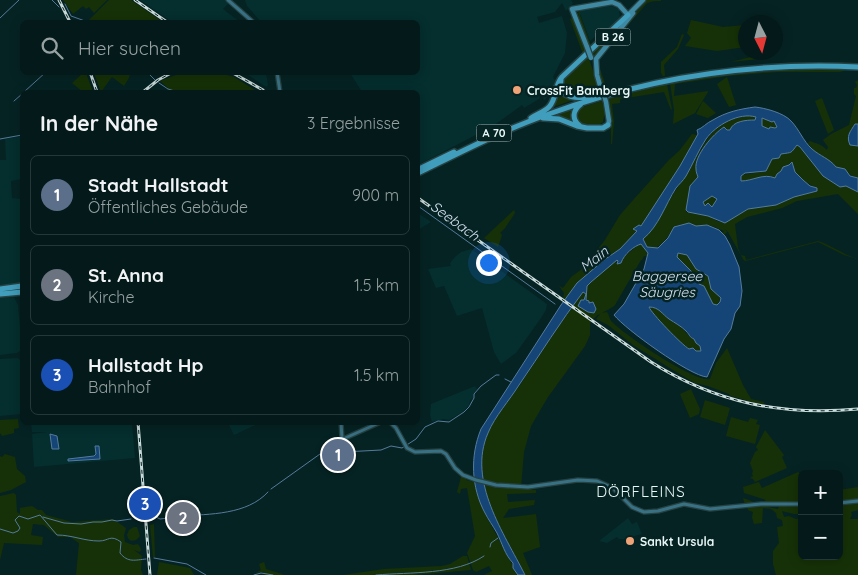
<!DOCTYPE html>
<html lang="de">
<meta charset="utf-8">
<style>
body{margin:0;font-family:Quicksand,sans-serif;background:#122727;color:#f1f3f6}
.controls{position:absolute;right:15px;bottom:15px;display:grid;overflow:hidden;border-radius:8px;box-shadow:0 2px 12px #0003}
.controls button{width:45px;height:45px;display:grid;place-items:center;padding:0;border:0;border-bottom:1px solid #253839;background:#041a1a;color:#f1f3f6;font:25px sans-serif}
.compass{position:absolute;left:738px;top:15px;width:45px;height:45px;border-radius:50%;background:#041a1a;box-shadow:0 2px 12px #0003;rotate:174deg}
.you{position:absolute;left:488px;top:262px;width:18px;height:18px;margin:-12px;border:4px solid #fff;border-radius:50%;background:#1a73e8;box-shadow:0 0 0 8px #1a73e833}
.badge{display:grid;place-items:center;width:32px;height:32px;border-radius:50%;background:#efa377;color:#fff;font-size:16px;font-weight:700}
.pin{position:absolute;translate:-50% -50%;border:2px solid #fff;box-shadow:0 1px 5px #0006}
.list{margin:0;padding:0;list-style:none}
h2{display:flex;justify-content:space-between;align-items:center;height:65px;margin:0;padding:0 20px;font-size:21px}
h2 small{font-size:16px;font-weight:400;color:#97a1a2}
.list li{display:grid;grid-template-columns:32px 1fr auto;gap:15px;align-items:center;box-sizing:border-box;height:80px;margin:0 10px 10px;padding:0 10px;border:1px solid #253839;border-radius:8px}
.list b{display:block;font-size:19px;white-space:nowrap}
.list p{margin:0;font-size:16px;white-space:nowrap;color:#97a1a2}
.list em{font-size:16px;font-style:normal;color:#97a1a2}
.icon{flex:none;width:28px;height:28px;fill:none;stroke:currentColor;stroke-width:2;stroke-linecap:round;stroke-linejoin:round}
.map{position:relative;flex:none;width:858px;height:575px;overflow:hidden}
.search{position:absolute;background:#041a1a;box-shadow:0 2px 12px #0003;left:20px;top:20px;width:400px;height:55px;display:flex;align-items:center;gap:12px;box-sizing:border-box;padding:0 18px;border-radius:8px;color:#97a1a2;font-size:19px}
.panel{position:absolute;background:#041a1a;box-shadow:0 2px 12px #0003;left:20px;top:90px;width:400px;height:335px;border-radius:8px}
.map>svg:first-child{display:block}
.built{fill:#052e2e}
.green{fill:#163107}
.water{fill:#144576;stroke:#547b9d;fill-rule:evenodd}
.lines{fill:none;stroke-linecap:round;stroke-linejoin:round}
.stream{stroke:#547b9d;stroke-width:1}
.secondary-casing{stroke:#264141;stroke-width:5.5}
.primary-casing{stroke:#264141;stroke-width:7}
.motorway-casing{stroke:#264141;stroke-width:8}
.secondary{stroke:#397184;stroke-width:3}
.primary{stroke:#3e88a1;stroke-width:4.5}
.motorway{stroke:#409dbb;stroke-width:5}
.rail-casing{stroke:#c9dada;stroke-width:3}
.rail{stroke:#062323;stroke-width:1;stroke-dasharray:4;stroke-linecap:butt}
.primary-bridge-casing{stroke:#264141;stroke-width:7;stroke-linecap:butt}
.primary-bridge{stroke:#3e88a1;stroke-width:4.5}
.poi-dot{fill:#efa377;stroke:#062323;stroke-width:2}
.labels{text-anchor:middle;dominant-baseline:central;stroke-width:5;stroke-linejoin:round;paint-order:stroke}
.shield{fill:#062323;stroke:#a4b8b8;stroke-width:1}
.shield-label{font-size:11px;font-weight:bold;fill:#e8f8f8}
.poi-label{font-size:12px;font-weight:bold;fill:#e8f8f8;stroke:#062323;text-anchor:start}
.water-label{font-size:14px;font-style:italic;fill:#d2e0ef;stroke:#062323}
.quarter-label{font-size:15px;letter-spacing:1px;fill:#e8f8f8;stroke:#062323}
</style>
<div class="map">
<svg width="858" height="575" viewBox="0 0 858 575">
<rect width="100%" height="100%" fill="#062323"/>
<path class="built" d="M140,0H232L223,9L240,22H172Z
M245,0H571L573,3L566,11L562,3L555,12L537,17L539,23L562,16L567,33L565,53L553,77L555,80L553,88L545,100L540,96L539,99L524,108L522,105L493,126L418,165V92H362L350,73L418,72V22H261L247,6Z
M611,6L619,9L620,18L603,35L600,32L590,41L580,14V11L590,7Z
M245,73H266L268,85L266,87Z
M22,136V179L11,181L12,198L22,199V283L0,286V160H6L5,139Z
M418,213L431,222L418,230Z
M471,249L547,304L546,310L541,318L516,353L501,364L494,352L482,308L457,316L444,286L436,288L428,269L451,266L450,263L455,257L461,252Z
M14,297L18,305L22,348L20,351L17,353L0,355V298Z
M18,358L21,361L22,377V414L0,416V359Z
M475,386L477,389L474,393L473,398L470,401L469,405L464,411L449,420L443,419L432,422L430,415L431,404Z
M31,423H132L135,458L34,467L32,434L46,432H32Z
M228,423H260L234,435Z
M628,518L632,524L637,522L642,534L624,539H619L617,537L607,543L599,541Z"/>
<path class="green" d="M63,0H107L94,13L89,7L86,9L83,6L73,14Z
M109,0H131L163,22H90L88,21Z
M647,0H661V1H654L647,3L599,59V66L606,86L604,90L597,66L598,57Z
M580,11V15L592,48L590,49L579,18L578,13Z
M573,17L587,51L583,54L570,19Z
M691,20L723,27L745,25V47L717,51L685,46L691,38L687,33Z
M615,30L616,31L593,58L591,53Z
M682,34L684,35L678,49L664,65L665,76H663L661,73V62L677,47Z
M766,53L768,58L731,62Z
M588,56L600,91C588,94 574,100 564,89L563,81L564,77Z
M803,69L846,70L840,72H778L728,76L675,84L674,96L708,91V92L695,113L673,124L674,110L670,83L725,75Z
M83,73H86L93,92H83L72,83Z
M94,73L130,72V73L129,78L124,86L112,77L101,92Z
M181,73H220L234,77L258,92H165L168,88L160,81Z
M727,77L736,105L729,107L717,84Z
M858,80V124C848,129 849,135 851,146H858V178C848,175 847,170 836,167C831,160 829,162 823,158C817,154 811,148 808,143L810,141C819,145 820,143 827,150L828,147L823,140L831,134L849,125L856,96L854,94V88H856L857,85L855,82Z
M559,83L560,89L576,99L550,108Z
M667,84L672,109L671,110L664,92L620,99V103L612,104L614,122L612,144H611V119L609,99Z
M822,98L834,130L828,134L815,101Z
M602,101L605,112L603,122C596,128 585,127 577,122L576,114L580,108Z
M703,101L716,113L708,118L696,114Z
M576,107L575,123L547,117Z
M747,116H755L756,119L749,120L732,126L731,129L729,130L723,127C713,134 694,156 696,169C696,172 697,174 698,177L690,186L686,212L708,216L719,222L729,221L737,215L748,209L776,205L794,197L817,191V188C811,186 797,177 794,170C794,167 793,164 791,162L789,165L783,167L781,171L777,174L775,178C763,173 753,181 741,181L742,175L767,171V168L772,159L780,157L781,154C789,153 793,153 796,146L798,145L823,176L840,187L846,186L858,192V214L838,194L797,201L782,208L747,217L735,224L738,248L741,255L745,256L746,260L750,259L818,241C831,245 844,255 858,259L844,255L818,242L753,259L745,261L743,259L728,232L725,229L727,232L724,235L722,232L725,231C717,229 714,225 705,225C703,225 699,226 697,226C688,225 683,223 674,227C668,236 659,254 645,246L643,238C654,231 661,215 667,204C672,195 678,187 684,178C705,150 705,122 747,116Z
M761,118L773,122L775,121L777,127L775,128L770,127L769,129L762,126Z
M692,134L697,135L680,166L640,228L620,249L604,260L583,278L564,300L563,299L564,293L559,286L563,288L571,277L582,269L605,240L620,215L634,199L669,160L680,150Z
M711,196L716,198L714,206H711L708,203L705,206L703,202Z
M514,210L515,213L505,228L500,233L502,235L498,247L484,238Z
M640,243L647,251V256H644L642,260H641L615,305C606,313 599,311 590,323V335L585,346L548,397L531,426L524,452L521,487L519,488L536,490V493L507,494L508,502L535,500L534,505L509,509L503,518L536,514L540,547L523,553L532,575H525C504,533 467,481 488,433C495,415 509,401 520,385C541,353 560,322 584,291L586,294L584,309L591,313L586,300L587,285L603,270L616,261H618L616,263L619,264L621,263L623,258Z
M678,253L687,255L696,269L708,276L713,290L720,298L718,305L713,304L704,286L699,284L696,276L677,257Z
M649,307C660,307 662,315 670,320C679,325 684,330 691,338L694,339L700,346L701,351H696L692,348L689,349L684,346L672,333L664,328L657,318L650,311Z
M607,312C609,315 610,320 612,322C625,335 695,383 710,379L716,363L727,348L743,385L751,399L764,402L763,405L731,396L729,394L708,386L695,383L678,373L633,345L608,325L596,319L601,313Z
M691,389L700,409L699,414L690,418L680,394Z
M705,400L730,408L725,425L700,417Z
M731,417L748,422L750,418L758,420L756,424L760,425L755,444L726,436Z
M18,419L19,428L14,429V433L2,436L0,433V420Z
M765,430L784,455L782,457L787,468L755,482L753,479L750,478L753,476L752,474L753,471L750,463L755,452L758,450L756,447Z
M5,454L15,457L17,469L25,476L26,482L11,490L0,493V456L2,457Z
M798,472L802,476V503L745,505L743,498L754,502H764L766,500L744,493L743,487L759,482L762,488Z
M461,477L467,478L466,480L474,482L484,512L518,575H484L492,571L489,566L476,572L473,570L467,553L475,536L467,488L461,489L460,494L457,492Z
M858,487V500L839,502V490Z
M14,493L16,495L17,512L20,514V508L32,506L38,510H42L46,515L72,522L113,519L126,528L124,535L125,542L133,545L138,544L141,549L140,552L134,550L142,556L141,570L143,575H76L79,543L70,537H58L44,525L33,524L31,535L43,537L42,545L4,543L0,560V496Z
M858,503V510L851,512L852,515L850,519H858V575H776L773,564V551L779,543L777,527L783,526L782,520L777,518L776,513L771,509L763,508L762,523L754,524L752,517L753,512L748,510L747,507L764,506L778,509L779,506L802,507L801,514H794L782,511L784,517L789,516L796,519L802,518V556H839V505Z
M154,524V525L155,557H153L150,525Z
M134,527H137L140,536L136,540C131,542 128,540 127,535L129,530Z
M463,556H467L471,570L415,575H343L384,569L442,566L450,564Z
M159,562L190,568L194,575H157Z
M264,562L266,569L285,575H265L263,572L255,573L261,570L259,564Z"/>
<path class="water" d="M755,107C765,108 784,113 791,121C799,129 803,141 812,149C820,156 830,159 836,167L845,169L850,176L858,178V192L846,186L840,187L823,176L800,147L797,145C790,154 793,152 781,154L779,158L772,159L766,171L745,173L741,176V181C753,181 763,173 775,178L777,174L781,171L783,167L789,165L792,162L795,172L803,180L810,186L817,188V191L794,197L776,205L748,209L725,223L708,216L688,212L686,210L690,186L698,177C697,174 696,172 696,169C694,156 713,134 724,127L727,130H730C733,121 746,120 755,120L756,117C739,112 716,125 706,139C698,151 693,164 686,176C683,181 679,184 676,188C665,205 659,226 643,239L647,247L658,248L668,238L674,227L689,223L696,226L707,225L719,230L725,236L730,245L739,267L742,291L740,306L735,313L731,329L724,339L707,377C690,376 625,329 614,315L624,304L644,269L648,253L641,244C634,246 624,254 621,263L617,264L618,261L617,260L591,282L587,286L586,300L589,301V303L593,302L596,309L594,313L588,312L578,306L581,300H584L586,294L583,292C560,322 541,353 519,385C509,401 495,416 488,433C467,481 504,533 525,575H518L513,568V563C505,555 502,543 497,533C493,526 488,519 485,513C471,487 470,456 481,429L561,305L577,283L604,260L620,249L637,231L633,229L639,225L641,226L680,166L698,134L697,130C703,128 706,123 713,120C726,112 740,109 755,107ZM762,118L772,122L774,121L777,127L775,128L770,127L769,129L762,126ZM712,196L717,199L712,207L708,203L705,206L703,202ZM678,253L687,255L696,269L708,276L711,289L721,298L720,302L717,305L713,304L704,286L699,284L696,276L677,257ZM649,307C659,307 662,314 669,319C675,323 681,326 686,331C690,335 689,337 694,339L696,343L700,346L701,351H696L693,348L689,349C682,345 651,313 649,307Z
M855,124H858V146L850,145C846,136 850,132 855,124Z
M50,434L57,436L59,449H52Z
M95,446H99L100,459L68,461V459L94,456L96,454Z"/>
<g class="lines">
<path class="stream" d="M52,0L59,7
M65,4L71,16L85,21
M0,18L19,0
M147,72L155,80
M159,83L168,89L178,92
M24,92L46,72
M14,101L22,94
M0,139L22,135
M418,206L555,304
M505,379L511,382
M271,489L320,454L325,453L381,450L391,446L402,448L416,439L425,427L438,421L449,422L464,412L469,407L474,398V394L481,386L496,375H499
M154,516L160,519L177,517
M181,516C210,514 247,515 268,492
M43,517L64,523L81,524L93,522H102L112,520L117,521L131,519
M0,529L13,533L18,531L20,528L15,520L19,516L28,519L40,515L57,535C72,535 84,541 99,541C109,541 110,534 121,542L120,553C128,563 135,560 146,559
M490,547L491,543L498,538
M154,558L187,564L206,575
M254,575L261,573L273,575
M376,575C411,572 456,575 484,556"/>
<g class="secondary-casing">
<path id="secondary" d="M228,0L253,22
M277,72L280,92
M341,422L342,439H343L381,422
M390,422L396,428L407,448L415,452L441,451L446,454L455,468L463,475L476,480L496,485L528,487L578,480L597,481L613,488L632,507L644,512L658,511L684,504L710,509L761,504H802
M839,503L858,501"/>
</g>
<g class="primary-casing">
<path id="primary" d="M587,47L572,9L612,2L619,5L628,15L643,0
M601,89L597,75L596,59L633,13
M606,102L609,121L608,125"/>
</g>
<g class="motorway-casing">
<path id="motorway" d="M561,80C558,100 579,98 593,97
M531,118C537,114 544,112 549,107C557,99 554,86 562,77L628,15
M543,118L559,119L577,126L587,128H603L608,125
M580,126C571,119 573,110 581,104
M419,169L454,152
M418,173C461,152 503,130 549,114C647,78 753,62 858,67
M0,289L22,286
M0,294L22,292"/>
</g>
<use href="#secondary" class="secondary"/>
<use href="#primary" class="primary"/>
<use href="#motorway" class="motorway"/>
<g class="rail-casing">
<path id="rail" d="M59,0L70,22
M135,0L167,22
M90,72L97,92
M231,72L263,90
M143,92L158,80L173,72
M418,198L651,362C716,403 782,416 858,409
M138,422L150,575"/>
</g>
<use href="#rail" class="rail"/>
<g class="primary-bridge-casing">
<path id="primary-bridge" d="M587,47L591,58
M602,88L606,102"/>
</g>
<use href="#primary-bridge" class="primary-bridge"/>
</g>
<g class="poi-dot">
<circle cx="517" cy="90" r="5"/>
<circle cx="630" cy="541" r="5"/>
</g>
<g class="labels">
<g class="shield">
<rect x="595.5" y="28.5" width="35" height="17" rx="4"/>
<rect x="476.5" y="124.5" width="35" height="17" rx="4"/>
</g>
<g class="shield-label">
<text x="613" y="37">B 26</text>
<text x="494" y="133">A 70</text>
</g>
<g class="poi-label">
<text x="527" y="90">CrossFit Bamberg</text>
<text x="640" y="541">Sankt Ursula</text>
</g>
<g class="water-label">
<text transform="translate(455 221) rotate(36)">Seebach</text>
<text transform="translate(594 259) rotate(-38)">Main</text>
<text x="667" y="276">Baggersee<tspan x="667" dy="16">Säugries</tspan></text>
</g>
<g class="quarter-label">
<text x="641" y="491">DÖRFLEINS</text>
</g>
</g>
</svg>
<div class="controls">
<button>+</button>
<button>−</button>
</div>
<svg class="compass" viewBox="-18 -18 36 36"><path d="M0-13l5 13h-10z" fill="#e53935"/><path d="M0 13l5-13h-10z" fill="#97a1a2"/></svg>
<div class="you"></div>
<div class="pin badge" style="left:338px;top:455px;background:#5c6f8a">1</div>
<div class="pin badge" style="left:183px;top:518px;background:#6b7280">2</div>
<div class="pin badge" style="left:145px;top:504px;background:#1a4fb4">3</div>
<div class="search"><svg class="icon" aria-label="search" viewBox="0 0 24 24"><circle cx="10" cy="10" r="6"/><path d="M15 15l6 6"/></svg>Hier suchen</div>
<section class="panel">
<h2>In der Nähe<small>3 Ergebnisse</small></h2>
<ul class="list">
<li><span class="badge" style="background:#5c6f8a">1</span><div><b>Stadt Hallstadt</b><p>Öffentliches Gebäude</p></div><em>900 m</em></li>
<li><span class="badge" style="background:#6b7280">2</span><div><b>St. Anna</b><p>Kirche</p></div><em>1.5 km</em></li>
<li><span class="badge" style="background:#1a4fb4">3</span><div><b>Hallstadt Hp</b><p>Bahnhof</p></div><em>1.5 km</em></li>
</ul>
</section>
</div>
